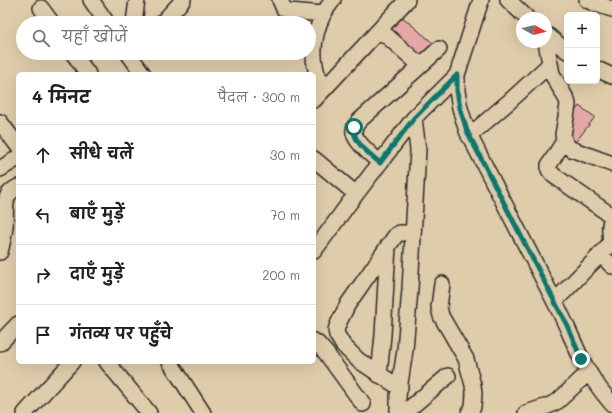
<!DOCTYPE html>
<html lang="hi">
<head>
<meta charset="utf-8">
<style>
  body { margin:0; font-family:Mali,"Playpen Sans Deva",sans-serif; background:#f6f6f6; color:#202124 }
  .controls { position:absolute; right:12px; top:12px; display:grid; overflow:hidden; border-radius:6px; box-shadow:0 4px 16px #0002 }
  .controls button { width:36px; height:36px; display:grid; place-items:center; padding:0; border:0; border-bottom:1px solid #e0e0e0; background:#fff; color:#202124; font:20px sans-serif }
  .compass { position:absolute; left:516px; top:12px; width:36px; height:36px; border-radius:50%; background:#fff; box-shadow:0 4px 16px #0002; rotate:98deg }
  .stop { position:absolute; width:12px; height:12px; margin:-9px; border:3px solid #0f766e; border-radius:50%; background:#fff }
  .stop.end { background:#0f766e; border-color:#fff; box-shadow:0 1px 4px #0008 }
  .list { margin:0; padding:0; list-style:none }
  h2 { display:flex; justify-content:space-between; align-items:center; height:52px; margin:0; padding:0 16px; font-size:17px }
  h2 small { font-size:13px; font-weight:400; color:#757577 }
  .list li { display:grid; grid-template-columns:26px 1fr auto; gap:12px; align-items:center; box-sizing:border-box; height:60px; padding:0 16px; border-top:1px solid #e0e0e0 }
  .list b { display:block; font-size:15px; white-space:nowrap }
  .list em { font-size:13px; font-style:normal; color:#757577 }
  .icon { flex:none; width:22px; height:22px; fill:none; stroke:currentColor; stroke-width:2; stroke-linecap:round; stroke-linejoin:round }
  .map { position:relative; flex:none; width:612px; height:413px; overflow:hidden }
  .search { position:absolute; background:#fff; box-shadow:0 4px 16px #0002; left:16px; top:16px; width:300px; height:44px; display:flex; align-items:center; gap:10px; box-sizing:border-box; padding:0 14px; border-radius:22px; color:#757577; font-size:15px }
  .panel { position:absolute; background:#fff; box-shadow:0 4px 16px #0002; left:16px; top:72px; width:300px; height:292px; border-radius:6px }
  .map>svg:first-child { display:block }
</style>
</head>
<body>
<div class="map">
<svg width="612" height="413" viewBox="0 0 612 413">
  <rect width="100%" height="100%" fill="#dfccaa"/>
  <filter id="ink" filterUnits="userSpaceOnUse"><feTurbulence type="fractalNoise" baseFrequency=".025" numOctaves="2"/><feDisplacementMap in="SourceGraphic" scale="8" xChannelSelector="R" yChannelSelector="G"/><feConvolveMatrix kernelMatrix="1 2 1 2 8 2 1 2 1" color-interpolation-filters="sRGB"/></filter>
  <g filter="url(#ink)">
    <!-- building -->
    <path fill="#e4a9a6" stroke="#2b2b2b" d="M400,15L434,44L423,61L387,30Z
      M579,106L595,117L574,144L568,139V120Z"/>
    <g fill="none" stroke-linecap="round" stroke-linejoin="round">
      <!-- minor casing -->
      <g stroke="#2b2b2b" stroke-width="18">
        <path id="minor" d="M91,0L107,23
          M280,0L284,9L289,11L323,14
          M481,0L457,75V91L460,108L467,131L558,308C566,324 573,341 581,358C589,375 600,390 612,404
          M508,0L527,18
          M587,0L596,4L612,9
          M41,8L52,23
          M134,23L137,0
          M162,23L183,0
          M380,30L420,65
          M546,34L567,51
          M546,42L552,74L567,100L568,105L563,135C564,142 566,145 571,149L612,164
          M73,53L88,74
          M128,53L143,74
          M597,69L612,76
          M323,90C321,84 318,77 316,70C310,46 317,19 333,0
          M314,100L407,0
          M0,122L18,146
          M469,136L511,100L550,64
          M564,141L549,165V170L553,175L612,216
          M314,159L356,194
          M380,163C373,156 356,143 354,133C353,128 356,125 359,121L439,49
          M0,169L18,158
          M314,251L350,202L414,118L457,75
          M0,252C2,244 4,236 5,227C6,218 4,203 8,195C11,191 14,189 18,187
          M600,254L612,266
          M442,284L439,307L441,316L466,359L473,385L474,394L473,407L469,413
          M555,301C568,288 581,274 594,261C599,255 607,249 610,242C612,235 607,228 612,218
          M314,341L318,344L326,353L363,404
          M0,343L18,324
          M107,362L149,413
          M170,362L203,413
          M379,375L383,335L388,246
          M400,388L358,360L343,345L337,335L336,330L339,322L348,304L396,235L400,233H413
          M25,413L72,362
          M398,413V396L405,350L410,289L418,150L414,118
          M404,413L448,376
          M526,413L548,406L558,401L589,372"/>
      </g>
      <!-- minor -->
      <use href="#minor" stroke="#dfccaa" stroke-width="15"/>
    </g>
  </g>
  <g fill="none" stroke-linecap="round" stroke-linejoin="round" filter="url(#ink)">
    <!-- route -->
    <path stroke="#0f766e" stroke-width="5" d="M354,127C352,142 370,154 380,163L414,118L457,75V91L460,108L467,131L558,308L569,329L581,359"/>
  </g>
</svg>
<div class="controls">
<button>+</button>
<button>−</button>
</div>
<svg class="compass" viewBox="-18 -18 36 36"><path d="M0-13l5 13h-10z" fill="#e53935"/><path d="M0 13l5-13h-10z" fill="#757577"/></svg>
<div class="stop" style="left:354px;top:127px"></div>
<div class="stop end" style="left:581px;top:359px"></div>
<div class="search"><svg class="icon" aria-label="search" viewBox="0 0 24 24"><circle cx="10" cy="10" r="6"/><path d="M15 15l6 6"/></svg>यहाँ खोजें</div>
<section class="panel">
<h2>4 मिनट<small>पैदल · 300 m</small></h2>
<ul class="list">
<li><svg class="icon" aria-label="ahead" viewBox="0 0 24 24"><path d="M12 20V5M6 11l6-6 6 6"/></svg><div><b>सीधे चलें</b></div><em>30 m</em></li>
<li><svg class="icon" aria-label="left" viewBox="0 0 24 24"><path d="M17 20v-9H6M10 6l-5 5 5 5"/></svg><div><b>बाएँ मुड़ें</b></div><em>70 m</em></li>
<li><svg class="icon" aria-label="right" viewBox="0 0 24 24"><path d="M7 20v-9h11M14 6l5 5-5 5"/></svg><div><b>दाएँ मुड़ें</b></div><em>200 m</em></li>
<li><svg class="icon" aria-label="arrive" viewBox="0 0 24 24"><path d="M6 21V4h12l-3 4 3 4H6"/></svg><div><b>गंतव्य पर पहुँचे</b></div></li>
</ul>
</section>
</div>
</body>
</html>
